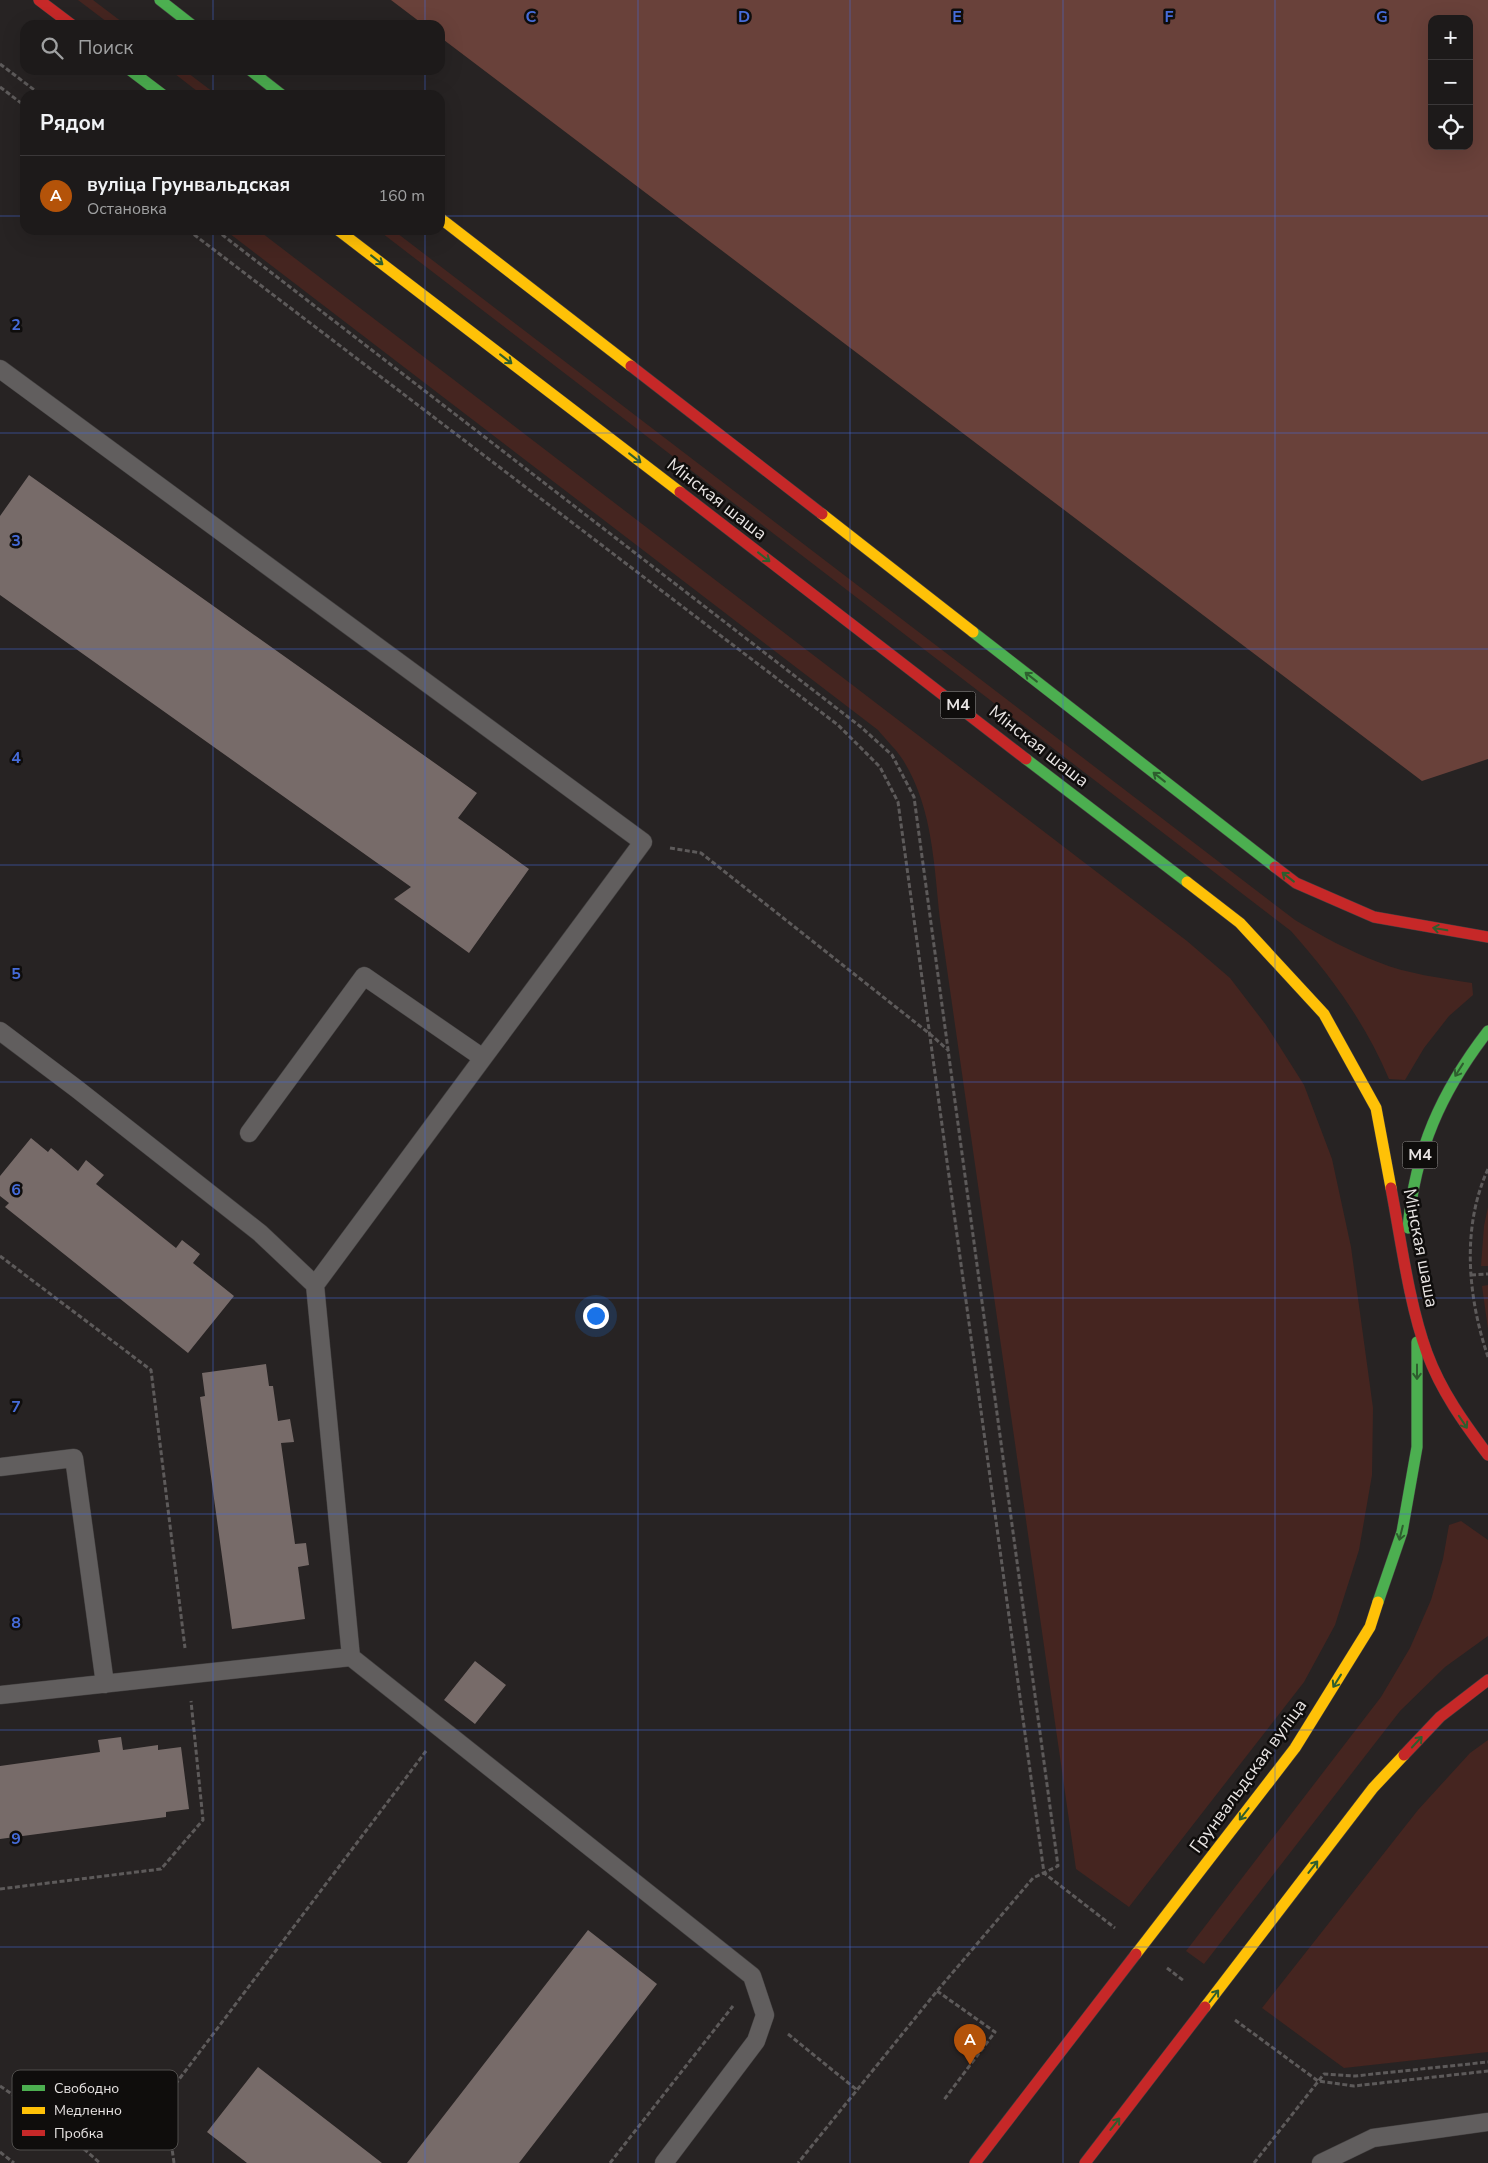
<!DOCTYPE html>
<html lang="ru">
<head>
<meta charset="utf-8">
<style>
  body { margin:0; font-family:"Nunito Sans",sans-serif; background:#2a2727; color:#f1f3f6 }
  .controls { position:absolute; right:15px; top:15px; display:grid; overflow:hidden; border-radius:10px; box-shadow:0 5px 20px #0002 }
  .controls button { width:45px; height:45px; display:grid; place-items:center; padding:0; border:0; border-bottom:1px solid #3b3839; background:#1d1a1a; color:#f1f3f6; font:25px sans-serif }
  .you { position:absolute; left:595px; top:1315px; width:18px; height:18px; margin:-12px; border:4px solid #fff; border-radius:50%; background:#1a73e8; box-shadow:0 0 0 8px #1a73e833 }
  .badge { display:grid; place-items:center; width:32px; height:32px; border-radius:50%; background:#b45309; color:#fff; font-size:16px; font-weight:700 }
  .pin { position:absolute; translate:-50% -41px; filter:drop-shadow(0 1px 2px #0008) }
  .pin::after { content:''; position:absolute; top:26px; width:18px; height:15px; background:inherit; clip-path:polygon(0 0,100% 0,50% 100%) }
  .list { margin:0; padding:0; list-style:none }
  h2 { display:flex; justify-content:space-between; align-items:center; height:65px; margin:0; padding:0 20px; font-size:21px }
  h2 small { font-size:16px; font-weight:400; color:#a0a1a2 }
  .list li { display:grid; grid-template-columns:32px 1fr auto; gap:15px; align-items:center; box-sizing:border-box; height:80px; padding:0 20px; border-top:1px solid #3b3839 }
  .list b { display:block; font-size:19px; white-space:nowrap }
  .list p { margin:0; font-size:16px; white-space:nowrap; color:#a0a1a2 }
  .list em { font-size:16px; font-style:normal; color:#a0a1a2 }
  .icon { flex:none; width:28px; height:28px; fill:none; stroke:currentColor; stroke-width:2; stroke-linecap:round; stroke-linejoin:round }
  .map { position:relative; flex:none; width:1488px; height:2163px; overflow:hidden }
  .search { position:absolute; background:#1d1a1a; box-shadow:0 5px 20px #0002; left:20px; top:20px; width:425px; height:55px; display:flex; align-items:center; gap:12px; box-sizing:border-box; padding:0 18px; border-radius:15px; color:#a0a1a2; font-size:19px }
  .panel { position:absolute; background:#1d1a1a; box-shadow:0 5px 20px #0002; left:20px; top:90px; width:425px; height:145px; border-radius:15px }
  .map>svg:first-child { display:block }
</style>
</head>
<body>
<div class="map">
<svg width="1488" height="2163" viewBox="0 0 1488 2163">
  <rect width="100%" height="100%" fill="#272323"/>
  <!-- green -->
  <path fill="#452520" d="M78,0H93L126,25H111Z
    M170,70H184L217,95H202Z
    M225,230H258L1187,941L1230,978L1266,1025L1304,1085L1332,1159L1351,1247L1373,1408L1372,1475L1359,1550L1335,1625L1304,1682L1129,1907L1076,1869L940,920C934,866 933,808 903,760C896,749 886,740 878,730Z
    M378,230H393L1295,920C1322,936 1349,951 1378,962C1407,974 1441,978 1472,983L1473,995L1449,1016L1424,1048L1405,1080L1389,1079C1366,1024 1331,976 1291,931Z
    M1488,1207V1266H1481L1484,1226Z
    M1488,1285V1329L1482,1286Z
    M1461,1521L1488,1540V1636L1445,1667L1400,1711L1204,1964L1186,1951L1381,1697L1410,1648L1431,1600L1443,1559L1449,1525Z
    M1488,1740V2052L1344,2068L1262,2008L1418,1810L1470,1753Z"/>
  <!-- forest -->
  <path fill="#69413a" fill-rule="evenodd" d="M391,0H1488V759L1422,781L440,37V25H424ZM1432,19H1469V146H1432Z"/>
  <!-- building -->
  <path fill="#776b69" d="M29,475L477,793L458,818L529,869L469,953L394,899L411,887L0,595V516Z
    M31,1138L48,1152L51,1148L78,1171L86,1160L104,1175L96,1184L176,1248L182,1240L200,1254L193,1263L234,1296L188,1353L5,1207L9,1203L0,1196V1176Z
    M266,1364L269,1386H273L278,1421L290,1419L294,1442L281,1443L295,1544L306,1543L309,1565L298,1567L305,1619L232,1629L200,1397L205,1396L202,1373Z
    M475,1661L506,1685L475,1724L444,1700Z
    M121,1737L123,1750L158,1745V1750L181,1747L189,1809L166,1812V1817L0,1839V1766L100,1752L98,1740Z
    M588,1930L657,1984L519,2163H407Z
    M258,2067L382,2163H247L207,2132Z"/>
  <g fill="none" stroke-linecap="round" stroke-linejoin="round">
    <!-- lane casing -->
    <g stroke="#434040" stroke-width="19">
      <path id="lane" d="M0,369L643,842L483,1058
        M0,1031L77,1089L260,1233L315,1285L351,1657
        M249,1133L364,976L483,1058L315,1285
        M0,1467L74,1458L105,1684
        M0,1695L351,1657L752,1976L765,2015L756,2041L664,2163
        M1321,2163L1373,2138L1488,2122"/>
    </g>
    <!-- fast casing -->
    <g stroke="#434040" stroke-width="12">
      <path id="fast" d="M160,0L192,25
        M130,70L163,95
        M250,70L282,95
        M973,632L1275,867
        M1026,759L1187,882
        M1408,1228C1415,1150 1441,1092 1488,1031
        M1378,1602L1402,1532L1417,1447V1342"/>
    </g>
    <!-- slow casing -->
    <g stroke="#434040" stroke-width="12">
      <path id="slow" d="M440,218L631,366
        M338,230L680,492
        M822,514L973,632
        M1187,882L1240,923L1324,1014L1376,1108L1391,1188
        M1136,1954L1295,1748L1370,1627L1378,1602
        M1205,2007L1373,1788L1404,1755"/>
    </g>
    <!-- jam casing -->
    <g stroke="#434040" stroke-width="12">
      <path id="jam" d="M39,0L72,25
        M631,366L822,514
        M680,492L1026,759
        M1275,867L1296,883L1374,917L1488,937
        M1391,1188C1401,1240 1409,1304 1427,1353C1441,1391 1464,1423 1488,1455
        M1404,1755L1440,1717L1488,1680
        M975,2163L1136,1954
        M1085,2163L1205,2007"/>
    </g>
    <!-- path -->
    <path stroke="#5d5a5a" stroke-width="3" stroke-dasharray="5 2.5" stroke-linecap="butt" d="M0,64L41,95
      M0,87L25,106
      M188,230L838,725L880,767L898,802L1044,1873L1115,1928
      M216,230L861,727L892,755L914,797L1058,1866L1033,1878L937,1991L798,2163
      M670,848L701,853L930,1034L949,1051
      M1488,1169C1461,1228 1468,1298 1488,1357
      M0,1256L151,1370L185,1648
      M1471,1275L1488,1274
      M0,1889L161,1869L203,1820L191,1701
      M1167,1968L1184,1981
      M937,1991L995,2032L943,2101
      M1235,2020L1318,2081L1354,2086L1488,2071
      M788,2034L857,2090
      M0,2086L54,2123L100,2163
      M54,2123L165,2098
      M0,2152L14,2163
      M174,2163L165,2098L426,1751
      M610,2163L733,2006
      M1254,2163L1324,2074L1355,2076L1488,2062"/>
    <!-- lane -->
    <use href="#lane" stroke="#615e5e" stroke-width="18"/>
    <!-- fast -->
    <use href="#fast" stroke="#4caf50" stroke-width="11"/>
    <!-- slow -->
    <use href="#slow" stroke="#ffc107" stroke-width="11"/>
    <!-- jam -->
    <use href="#jam" stroke="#c62828" stroke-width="11"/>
  </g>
  <!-- one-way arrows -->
  <defs><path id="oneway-shaft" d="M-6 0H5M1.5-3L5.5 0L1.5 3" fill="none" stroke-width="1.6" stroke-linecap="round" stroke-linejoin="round" transform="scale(1.25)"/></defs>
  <g stroke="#2e5e2e">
    <use href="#oneway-shaft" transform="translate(377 260) rotate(38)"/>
    <use href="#oneway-shaft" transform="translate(506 359) rotate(38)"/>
    <use href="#oneway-shaft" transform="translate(635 458) rotate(38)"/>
    <use href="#oneway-shaft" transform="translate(764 557) rotate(38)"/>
    <use href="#oneway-shaft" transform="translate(1031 677) rotate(-142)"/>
    <use href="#oneway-shaft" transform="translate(1159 777) rotate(-142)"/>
    <use href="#oneway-shaft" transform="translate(1288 877) rotate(-142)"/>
    <use href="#oneway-shaft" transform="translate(1440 929) rotate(-170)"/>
    <use href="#oneway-shaft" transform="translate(1459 1070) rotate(122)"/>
    <use href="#oneway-shaft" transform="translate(1417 1372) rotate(90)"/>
    <use href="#oneway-shaft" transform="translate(1463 1422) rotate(56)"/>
    <use href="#oneway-shaft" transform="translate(1401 1533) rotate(104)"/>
    <use href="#oneway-shaft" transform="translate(1337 1681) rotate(122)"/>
    <use href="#oneway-shaft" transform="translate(1417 1742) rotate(-47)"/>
    <use href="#oneway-shaft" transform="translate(1244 1814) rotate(128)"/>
    <use href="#oneway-shaft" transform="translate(1313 1867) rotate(-52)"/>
    <use href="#oneway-shaft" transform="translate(1214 1996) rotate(-53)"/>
    <use href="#oneway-shaft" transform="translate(1115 2124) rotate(-52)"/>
  </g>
  <!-- grid -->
  <path fill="none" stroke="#466cda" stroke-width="1" stroke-opacity="0.55" d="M213,0V25M425,0V25M638,0V2163M850,0V2163M1063,0V2163M1275,0V2163M213,70V95M425,70V95M0,216H25M440,216H1488M213,230V2163M425,230V2163M0,433H1488M0,649H1488M0,865H1488M0,1082H1488M0,1298H1488M0,1514H1488M0,1730H1488M0,1947H1488"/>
  <g text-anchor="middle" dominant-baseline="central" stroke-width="5" stroke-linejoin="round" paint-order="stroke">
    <!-- shield labels -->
    <g fill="#0f0d0c" stroke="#a7a4a2" stroke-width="1">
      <rect x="940.5" y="691.5" width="35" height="27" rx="4"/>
      <rect x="1402.5" y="1141.5" width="35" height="27" rx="4"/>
    </g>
    <g font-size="16" font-weight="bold" fill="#e8e4e3">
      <text x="958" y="705">М4</text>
      <text x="1420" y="1155">М4</text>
    </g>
    <!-- street labels -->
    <g font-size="18" fill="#e8e4e3" stroke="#0f0d0c">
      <text transform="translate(717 499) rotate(38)">Мінская шаша</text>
      <text transform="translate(1039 746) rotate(38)">Мінская шаша</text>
      <text transform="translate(1421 1248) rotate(79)">Мінская шаша</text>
      <text transform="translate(1248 1776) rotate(-54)">Грунвальдская вуліца</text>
    </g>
  </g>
  <!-- legend -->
  <rect x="12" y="2070" width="166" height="80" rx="8" fill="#0f0d0c" stroke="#504e4c" stroke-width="1"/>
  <rect x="22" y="2085" width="23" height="6" fill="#4caf50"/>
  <rect x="22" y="2107" width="23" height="7" fill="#ffc107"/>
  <rect x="22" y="2130" width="23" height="6" fill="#c62828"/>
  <g font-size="14" fill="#e8e4e3">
    <text x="54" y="2093">Свободно</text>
    <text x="54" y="2115">Медленно</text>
    <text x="54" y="2138">Пробка</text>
  </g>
  <g font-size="16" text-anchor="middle" font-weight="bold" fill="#466cda" stroke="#0f0d0c" stroke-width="5" stroke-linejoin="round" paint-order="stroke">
    <text x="531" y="22">C</text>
    <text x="744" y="22">D</text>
    <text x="957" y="22">E</text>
    <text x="1169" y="22">F</text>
    <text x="1382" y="22">G</text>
    <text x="16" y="330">2</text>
    <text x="16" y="546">3</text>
    <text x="16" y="763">4</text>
    <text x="16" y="979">5</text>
    <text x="16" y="1195">6</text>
    <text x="16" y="1412">7</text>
    <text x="16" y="1628">8</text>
    <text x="16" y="1844">9</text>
  </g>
</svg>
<div class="controls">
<button>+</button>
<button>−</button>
<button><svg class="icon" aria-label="locate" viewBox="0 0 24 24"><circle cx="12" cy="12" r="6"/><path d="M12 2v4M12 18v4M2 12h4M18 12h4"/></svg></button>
</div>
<div class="you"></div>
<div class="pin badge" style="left:970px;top:2065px">A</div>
<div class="search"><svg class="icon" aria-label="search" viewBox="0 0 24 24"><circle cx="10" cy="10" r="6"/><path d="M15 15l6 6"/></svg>Поиск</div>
<section class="panel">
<h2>Рядом<small></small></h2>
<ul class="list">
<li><span class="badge">A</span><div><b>вуліца Грунвальдская</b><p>Остановка</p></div><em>160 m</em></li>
</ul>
</section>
</div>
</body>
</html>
